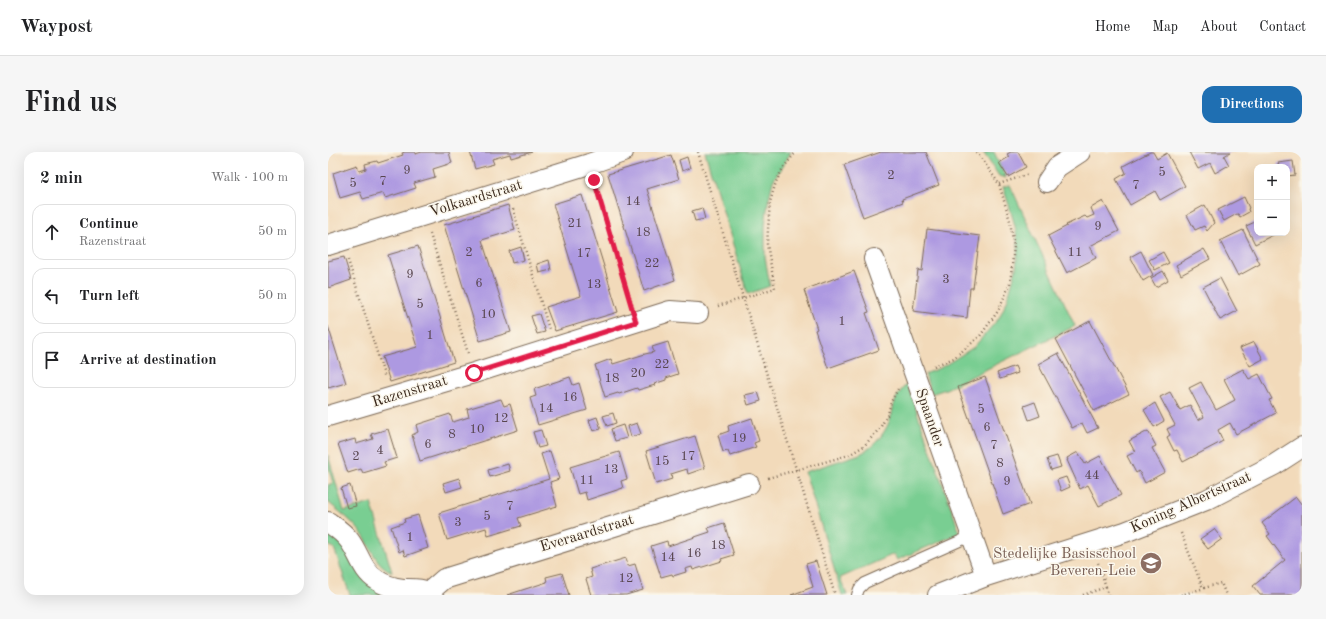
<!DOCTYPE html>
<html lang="en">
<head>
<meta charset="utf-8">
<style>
  body { margin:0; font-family:"Old Standard TT",serif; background:#f6f6f6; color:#202124 }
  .controls { position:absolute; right:12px; top:12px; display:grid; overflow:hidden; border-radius:8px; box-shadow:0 4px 16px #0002 }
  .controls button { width:36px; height:36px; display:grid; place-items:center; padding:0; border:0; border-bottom:1px solid #e0e0e0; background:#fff; color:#202124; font:20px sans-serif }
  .stop { position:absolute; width:12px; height:12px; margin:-9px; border:3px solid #e11d48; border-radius:50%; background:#fff }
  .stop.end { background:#e11d48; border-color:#fff; box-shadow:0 1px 4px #0008 }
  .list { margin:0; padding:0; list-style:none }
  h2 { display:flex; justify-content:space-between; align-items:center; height:52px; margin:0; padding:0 16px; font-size:17px }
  h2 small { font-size:13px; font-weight:400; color:#757577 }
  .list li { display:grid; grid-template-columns:26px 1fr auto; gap:12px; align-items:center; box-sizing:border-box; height:56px; margin:0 8px 8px; padding:0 8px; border:1px solid #e0e0e0; border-radius:12px }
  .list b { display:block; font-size:15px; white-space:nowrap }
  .list p { margin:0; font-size:13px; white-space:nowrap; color:#757577 }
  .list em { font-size:13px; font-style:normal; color:#757577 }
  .icon { flex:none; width:22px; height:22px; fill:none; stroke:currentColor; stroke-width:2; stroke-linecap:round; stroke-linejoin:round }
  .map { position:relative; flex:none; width:974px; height:443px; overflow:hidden; border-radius:12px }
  header { display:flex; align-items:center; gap:24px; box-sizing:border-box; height:56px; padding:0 20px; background:#fff; border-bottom:1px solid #e0e0e0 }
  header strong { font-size:19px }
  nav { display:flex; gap:22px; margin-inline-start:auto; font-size:14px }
  .intro { display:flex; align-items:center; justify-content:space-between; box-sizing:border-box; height:96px; padding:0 24px }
  h1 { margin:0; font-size:28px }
  .button { padding:10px 18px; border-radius:12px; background:#1f6fb2; color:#fff; font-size:14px; font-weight:700 }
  main { display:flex; gap:24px; padding:0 24px }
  aside { flex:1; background:#fff; border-radius:12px; box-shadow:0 4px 16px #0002 }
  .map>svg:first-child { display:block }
</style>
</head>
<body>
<header>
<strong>Waypost</strong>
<nav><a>Home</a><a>Map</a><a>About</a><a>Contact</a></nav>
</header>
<div class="intro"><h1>Find us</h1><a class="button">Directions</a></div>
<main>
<aside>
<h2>2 min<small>Walk · 100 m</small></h2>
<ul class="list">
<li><svg class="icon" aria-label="ahead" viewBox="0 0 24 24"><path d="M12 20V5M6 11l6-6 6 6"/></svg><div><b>Continue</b><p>Razenstraat</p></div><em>50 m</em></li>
<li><svg class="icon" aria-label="left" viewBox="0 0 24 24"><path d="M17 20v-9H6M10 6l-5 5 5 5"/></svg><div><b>Turn left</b></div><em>50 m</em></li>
<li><svg class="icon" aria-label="arrive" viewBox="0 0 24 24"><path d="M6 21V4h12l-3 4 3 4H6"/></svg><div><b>Arrive at destination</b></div></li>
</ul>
</aside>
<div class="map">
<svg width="974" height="443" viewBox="0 0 974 443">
  <rect width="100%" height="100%" fill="#fbf7ec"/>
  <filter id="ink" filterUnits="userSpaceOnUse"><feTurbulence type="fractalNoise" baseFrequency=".025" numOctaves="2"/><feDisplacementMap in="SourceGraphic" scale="8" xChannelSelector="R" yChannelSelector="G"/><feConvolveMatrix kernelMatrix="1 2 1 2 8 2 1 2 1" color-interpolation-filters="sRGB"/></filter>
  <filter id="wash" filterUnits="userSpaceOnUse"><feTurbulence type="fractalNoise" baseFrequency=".012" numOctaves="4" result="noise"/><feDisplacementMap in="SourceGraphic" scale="16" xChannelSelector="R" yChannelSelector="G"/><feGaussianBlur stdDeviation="0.9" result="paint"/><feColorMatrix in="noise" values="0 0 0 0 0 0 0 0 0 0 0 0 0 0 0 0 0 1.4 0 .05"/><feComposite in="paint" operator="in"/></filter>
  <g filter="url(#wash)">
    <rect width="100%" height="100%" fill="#f2daba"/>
    <!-- green -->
    <path fill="#79ce92" stroke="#5a7c58" d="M377,0H463L445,29L440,50L437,73V105L442,134L420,142Z
      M655,0H666L678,26L671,24Z
      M682,33L747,174L618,237L603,242L597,222L614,215L646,195L671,166L679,149L688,117L690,94L687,74L681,53L675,35Z
      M579,232L632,381L569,408L566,402L512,426L519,443H514L477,320L532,302C548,294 559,279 564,262C565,258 565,253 567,250C569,243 574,237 579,232Z
      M0,303L16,359L43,351L64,420C44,411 44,392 30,377C21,366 10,359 0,350V333L5,331L0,313Z
      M0,380L12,390L60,443H22L6,396L0,393Z"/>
    <g id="blocks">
      <!-- building -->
      <path fill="#ad99e1" d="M77,0H87V2L94,0H121L124,11L105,17L107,25L86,31L88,36L57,46L55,41L35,47L32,40L12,46L5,21L29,13L31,19L38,17L37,12L49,9L50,11L75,3L74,1Z
        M142,0H204L183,6L182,2L164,7L166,12L147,17Z
        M553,0H598L611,33L574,47L575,50L535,65L516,13Z
        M683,0H690L698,15L680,25L671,11L681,5L679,2Z
        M822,0H825L829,7L839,1L857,34L832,48L827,39L802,53L788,27L798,21L795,14Z
        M861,0H903L896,4L901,13L887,21L882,11L870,17Z
        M343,3L351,27L319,37L347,128L316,139L280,22Z
        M359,5L362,16L354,19L351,8Z
        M965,9L967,23L959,24V15H951L950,11Z
        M254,43L290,160L227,179L218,155L253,144L225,52Z
        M916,45L921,56L920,57L921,60L912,65L910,62H909L896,69L890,58Z
        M775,49L791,79L762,94L768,106L739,121L720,84L739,74L738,73L757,64L759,66L766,63L763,56Z
        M180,53L187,78L154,88L183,180L152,189L116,73Z
        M877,53L886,71L879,79L876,74L867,78L859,63Z
        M374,56L377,67L367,69L364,59Z
        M929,69V81H946L947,82L927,92L918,74Z
        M599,77L652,84L645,136H642L639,166L585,159L590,118L594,119Z
        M915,78L932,112L910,124L892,89Z
        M90,94L126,210L62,230L54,205L89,195L60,103Z
        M193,95L196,108L184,111L181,99Z
        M876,97L882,107L853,123L848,113Z
        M813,99L825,123L815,129L802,105Z
        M835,100L841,111L827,118L821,108Z
        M16,105L23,128L0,136V109Z
        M221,108L223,118L211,121L209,112Z
        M526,119L541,160L538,161L551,198L500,216L487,178L489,177L476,138Z
        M835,119L840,128L828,135L823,126Z
        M892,126L909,159L892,168L875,135Z
        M211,162L217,180L209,182L203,164Z
        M762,169L801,242L766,259L728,187Z
        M0,174L18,231L0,236Z
        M340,190L350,222L338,226V228L326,232L327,233L310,238L309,236L291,242L290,241L277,245L267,213L283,207L285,212L317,202L326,200L324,195Z
        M926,190L935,207L922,214L912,196Z
        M730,201L770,276L759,281L754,271L744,276L710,212Z
        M687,214L690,221L672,227L669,221Z
        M915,217L921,227L931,222L944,247L941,248L948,261L908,282L902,271L890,278L895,289L855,310L849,298L846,299L839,285L842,283L839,277L847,273L832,245L842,240L852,258L862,253L870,268L876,265L861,236L873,230L888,258L907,248L896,227Z
        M242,225L245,233L251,231L259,258L210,273L202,246L208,244L206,237Z
        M657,225L702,352L675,362L630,235Z
        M430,240L433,249L420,253L417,243Z
        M173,247L176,254L182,252L190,278L92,309L84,283L90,280L88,273L122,262L125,270L141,265L139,257Z
        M707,250L712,264L701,268L696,254Z
        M827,251L836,269L826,275L816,258Z
        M285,261L288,271L279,274L275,264Z
        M269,265L273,277L265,279L261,268Z
        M424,266L431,289L426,291L428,295L402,304L400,299L395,300L390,283L401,279L400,274Z
        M309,271L313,282L303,285L300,274Z
        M295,273L299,286L287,289L283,277Z
        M60,277L69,306L56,310L58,314L35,321L33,317L20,321L10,292L27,287L28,292L45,287L43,282Z
        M213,278L218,294L210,296L205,280Z
        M820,279L828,294L824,296L837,320L817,331L811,319L808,321L799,304L807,300L801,289Z
        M367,284L377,316L360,322L359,317L343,322L344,327L328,332L318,299Z
        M222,299L231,327L222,330L229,354L190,366L193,374L160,384L158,376L119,388L111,361L221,327L213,302Z
        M291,300L299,327L293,329L295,336L259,348L257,340L250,342L242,315Z
        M750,300L757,312L772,304L793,343L771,354L760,333L752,337L739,308H740L739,306Z
        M729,304L733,315L723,318L719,307Z
        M180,312L182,319L162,325L160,318Z
        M738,325L742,335L733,339L729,328Z
        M131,326L134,335L118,340L115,331Z
        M22,333L28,354L19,356L13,336Z
        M968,345L974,353V443H932L925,434L957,408L939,384L942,382L934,371Z
        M90,363L100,396L77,404L75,398L71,400L63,375L77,370L76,367Z
        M396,371L406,403L393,407L394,409L365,418L364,415L357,417L358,420L345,424L344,422L333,425L323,394L339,389L340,394L382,380L380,376Z
        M886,377L894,387L880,397L872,387Z
        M298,406L300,414L307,412L315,438L298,443H263L258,427L264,425L262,417Z
        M488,409L499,443H463L485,435L478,412Z
        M234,421L241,443H179L219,430L218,425Z"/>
    </g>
  </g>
  <g filter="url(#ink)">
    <use href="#blocks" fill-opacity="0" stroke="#7b6855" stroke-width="1"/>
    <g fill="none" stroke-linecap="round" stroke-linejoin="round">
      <!-- service casing -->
      <g stroke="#7b6855" stroke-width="12">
        <path id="service" d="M529,443L531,437L537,431L643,384"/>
      </g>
      <!-- minor casing -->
      <g stroke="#7b6855" stroke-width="22">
        <path id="minor" d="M719,30L729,15L752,0
          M0,93L261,12L295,0
          M546,107L658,424
          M0,264L146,221L342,159L370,161
          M0,370C7,375 15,380 21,388C31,401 34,419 49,428C56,433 66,436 75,437C85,437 95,436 104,443
          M101,440L116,427L421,332
          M610,443L658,424L797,380L878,348L946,313L974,295"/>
      </g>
      <!-- path -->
      <path stroke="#7b6855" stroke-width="2.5" stroke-dasharray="1 3" stroke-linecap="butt" d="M370,0L507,443
        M267,32L302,150
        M671,32L701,22
        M185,57L221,177
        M102,82L140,201
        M20,108L57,226
        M390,154L447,136L439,92L442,50L448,30L455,16L468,0
        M606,214L626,206L652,184L670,159L682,132L686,95L682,69L671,32L649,0
        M440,326L521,303L536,294L552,276L560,262L563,250L570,237
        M853,381L875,436
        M770,411L778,435
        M755,443L778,435L780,443
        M853,443L893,431L898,443"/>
      <!-- service -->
      <use href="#service" stroke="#fff" stroke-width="10"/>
      <!-- minor -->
      <use href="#minor" stroke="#fff" stroke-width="20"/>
    </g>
  </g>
  <g fill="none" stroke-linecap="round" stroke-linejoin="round" filter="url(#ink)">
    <!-- route -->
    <path stroke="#e11d48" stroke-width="5" d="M146,221L308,170L266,28"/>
  </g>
  <!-- icons -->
  <defs>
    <g id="school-disc" transform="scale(1.15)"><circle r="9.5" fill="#8d6e63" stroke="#fbf7ec"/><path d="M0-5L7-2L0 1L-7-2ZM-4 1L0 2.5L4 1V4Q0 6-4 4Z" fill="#fff"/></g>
  </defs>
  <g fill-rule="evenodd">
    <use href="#school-disc" x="823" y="411"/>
  </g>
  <g text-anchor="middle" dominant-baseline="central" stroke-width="3" stroke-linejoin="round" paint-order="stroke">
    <!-- number labels -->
    <g font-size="13" fill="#58464f">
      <text x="79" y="18">9</text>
      <text x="834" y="20">5</text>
      <text x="563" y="23">2</text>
      <text x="55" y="29">7</text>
      <text x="25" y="31">5</text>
      <text x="808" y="33">7</text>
      <text x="305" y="49">14</text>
      <text x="247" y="71">21</text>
      <text x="770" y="74">9</text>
      <text x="315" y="80">18</text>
      <text x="141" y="100">2</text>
      <text x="747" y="100">11</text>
      <text x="256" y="101">17</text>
      <text x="324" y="111">22</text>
      <text x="82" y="122">9</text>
      <text x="618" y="127">3</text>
      <text x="151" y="131">6</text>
      <text x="266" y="132">13</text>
      <text x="92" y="152">5</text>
      <text x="160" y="162">10</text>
      <text x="514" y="169">1</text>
      <text x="102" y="183">1</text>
      <text x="334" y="212">22</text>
      <text x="310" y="221">20</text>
      <text x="284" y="226">18</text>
      <text x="242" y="245">16</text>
      <text x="218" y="256">14</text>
      <text x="653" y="257">5</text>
      <text x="173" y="266">12</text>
      <text x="659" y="275">6</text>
      <text x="149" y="277">10</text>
      <text x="124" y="282">8</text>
      <text x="411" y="286">19</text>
      <text x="100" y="292">6</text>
      <text x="666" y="293">7</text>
      <text x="52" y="298">4</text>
      <text x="28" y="304">2</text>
      <text x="360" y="304">17</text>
      <text x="334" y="309">15</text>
      <text x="672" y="311">8</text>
      <text x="283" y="317">13</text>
      <text x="764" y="323">44</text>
      <text x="259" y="328">11</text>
      <text x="679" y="329">9</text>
      <text x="182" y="354">7</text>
      <text x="159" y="364">5</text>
      <text x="130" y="370">3</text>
      <text x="82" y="385">1</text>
      <text x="390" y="393">18</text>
      <text x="366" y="401">16</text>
      <text x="340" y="405">14</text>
      <text x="298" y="426">12</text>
    </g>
    <!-- street labels -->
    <g font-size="15" fill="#3b2a1e" stroke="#fbf7ec">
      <text transform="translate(148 47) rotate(-17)">Volkaardstraat</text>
      <text transform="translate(82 240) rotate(-17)">Razenstraat</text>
      <text transform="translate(601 266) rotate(71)">Spaander</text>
      <text transform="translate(863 351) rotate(-24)">Koning Albertstraat</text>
      <text transform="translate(259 382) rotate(-17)">Everaardstraat</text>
    </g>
    <!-- education labels -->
    <g font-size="15" fill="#785e54" stroke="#fbf7ec" text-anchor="end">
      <text x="808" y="402">Stedelijke Basisschool<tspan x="808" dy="17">Beveren-Leie</tspan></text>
    </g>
  </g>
</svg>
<div class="controls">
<button>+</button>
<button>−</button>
</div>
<div class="stop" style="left:146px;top:221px"></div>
<div class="stop end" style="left:266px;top:28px"></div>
</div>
</main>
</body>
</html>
